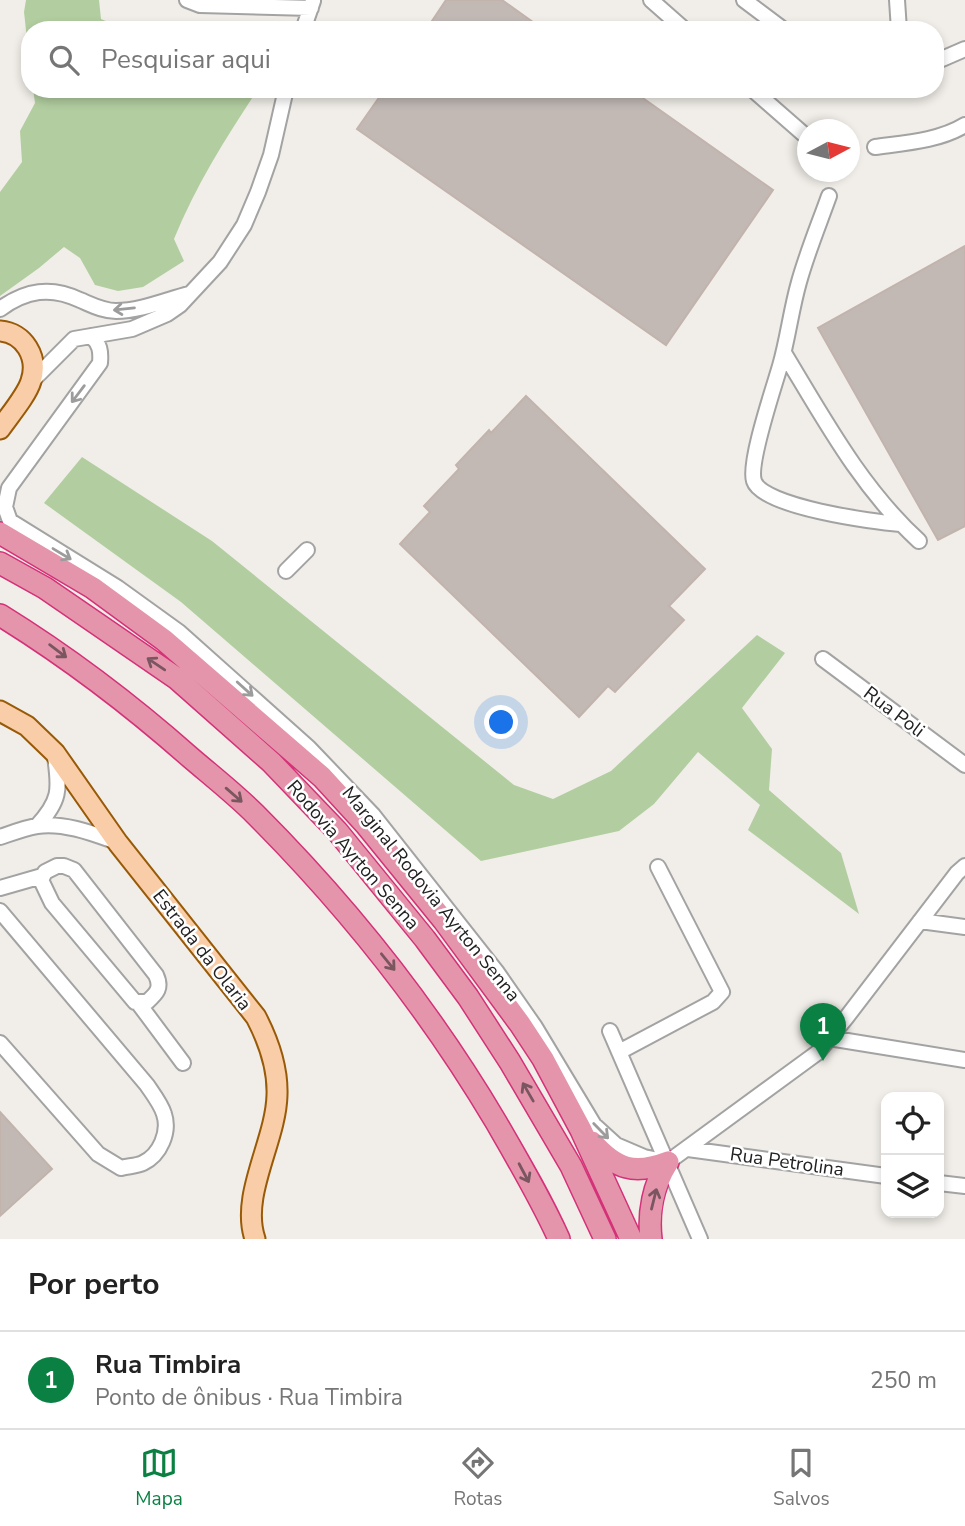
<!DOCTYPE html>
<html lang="pt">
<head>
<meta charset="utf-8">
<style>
  body { margin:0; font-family:"Nunito Sans",sans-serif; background:#f6f6f6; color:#222 }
  .controls { position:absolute; right:21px; bottom:21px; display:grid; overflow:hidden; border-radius:14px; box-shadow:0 4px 10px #0003 }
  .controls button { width:63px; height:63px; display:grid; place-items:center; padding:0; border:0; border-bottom:2px solid #e0e0e0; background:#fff; color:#222; font:35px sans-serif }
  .compass { position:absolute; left:797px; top:119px; width:63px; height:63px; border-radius:50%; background:#fff; box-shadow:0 4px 10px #0003; rotate:83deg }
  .you { position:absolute; left:502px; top:723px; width:24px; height:24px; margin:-18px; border:5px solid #fff; border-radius:50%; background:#1a73e8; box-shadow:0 0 0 10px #1a73e833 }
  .badge { display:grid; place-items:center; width:46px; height:46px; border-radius:50%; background:#0b8043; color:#fff; font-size:23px; font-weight:700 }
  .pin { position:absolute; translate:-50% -58px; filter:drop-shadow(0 2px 4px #0008) }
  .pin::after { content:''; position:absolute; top:37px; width:24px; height:21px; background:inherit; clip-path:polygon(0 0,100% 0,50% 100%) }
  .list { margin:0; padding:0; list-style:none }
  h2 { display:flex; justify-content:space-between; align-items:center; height:91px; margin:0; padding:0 28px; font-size:30px }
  h2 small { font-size:23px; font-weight:400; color:#767676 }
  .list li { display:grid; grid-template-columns:46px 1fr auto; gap:21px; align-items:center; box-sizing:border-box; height:98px; padding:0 28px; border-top:2px solid #e0e0e0 }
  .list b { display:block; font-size:26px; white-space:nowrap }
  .list p { margin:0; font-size:23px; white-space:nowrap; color:#767676 }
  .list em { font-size:23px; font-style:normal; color:#767676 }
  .icon { flex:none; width:38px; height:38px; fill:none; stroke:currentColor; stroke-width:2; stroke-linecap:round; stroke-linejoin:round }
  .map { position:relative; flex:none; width:965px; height:1239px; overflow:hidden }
  .search { position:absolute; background:#fff; box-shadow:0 4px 10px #0003; left:21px; right:21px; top:21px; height:77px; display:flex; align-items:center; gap:18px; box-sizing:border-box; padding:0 24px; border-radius:28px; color:#767676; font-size:26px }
  .sheet { height:189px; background:#fff }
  nav { display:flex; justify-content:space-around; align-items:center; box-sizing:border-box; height:98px; border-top:2px solid #e0e0e0; background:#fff; font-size:19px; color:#767676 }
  nav a { display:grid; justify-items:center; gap:4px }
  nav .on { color:#0b8043 }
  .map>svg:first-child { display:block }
</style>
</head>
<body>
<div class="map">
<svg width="965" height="1239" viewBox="0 0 965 1239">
  <rect width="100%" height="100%" fill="#f1eee9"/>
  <!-- forest -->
  <path fill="#b2cea0" d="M26,0H99L101,19L127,30H30V67L24,12Z
    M33,89H258C226,138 196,185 174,239L184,261L143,287L118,291L95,285L80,258L64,247L39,268L0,296V192L22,162L20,131L35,103Z
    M82,457L212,541L514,785L553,799L611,771L757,635L785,653L742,708L772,749L769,790L841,853L859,914L748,830L760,805L698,752L654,804L619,831L481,861L181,602L44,503Z"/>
  <!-- building -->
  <path fill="#c2b9b5" stroke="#c2b3ac" stroke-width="2" d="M446,0H502L544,30H426Z
    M385,89H630L773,190L666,345L357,129Z
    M965,246V526L938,540L818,328Z
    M526,396L705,569L669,606L684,620L615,692L608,686L579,717L400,544L430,512L424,506L459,469L456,465L489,430L491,433Z
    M0,1112L52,1169L0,1216Z"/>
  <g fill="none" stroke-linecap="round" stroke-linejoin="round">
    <!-- minor casing -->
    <g stroke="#a3a3a3" stroke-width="18">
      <path id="minor" d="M187,0L200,5L311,8
        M651,0L685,30
        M744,0L784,30
        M897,0L899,30
        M303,30L313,1
        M935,62L965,49
        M752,89L808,138
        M875,147C904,143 939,141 965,125
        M829,196C819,224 807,253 799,282C791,310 788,338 780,366C774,387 748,463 754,481C762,507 874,522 900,524
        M0,309C26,290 51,286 80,300C92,305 103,311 116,311C140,311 166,300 189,294
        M91,336C100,344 101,351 100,363L9,488L5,507L10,521L118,588L179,632L309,748L373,815L496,971L535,1027L594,1125L616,1145L644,1157L663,1161
        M784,353C824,419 861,488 919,541
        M31,382L74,339L132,329L167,314L180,305L220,262L244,225L258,192L271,155L286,89
        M286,571L307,550
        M823,659L965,765
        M37,826C60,801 60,790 55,757
        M0,837C12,833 25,828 37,826C63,822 92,833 117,842
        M57,866H64L74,870L156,975C162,988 157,993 147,1002H135L52,903L41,880L45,872Z
        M0,888L42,876
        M0,911L147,1085C153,1094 161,1104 164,1114C170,1132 160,1155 143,1163C137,1166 128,1166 121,1168L98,1154L0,1043
        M920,921L965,927
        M139,1004L183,1063
        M610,1031L700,1239
        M829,1038L965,1060
        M619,1052L713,1002L722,992L658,867
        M688,1149L886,1176
        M668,1162L817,1053L846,1018L957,873L965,866
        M939,1183L965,1186"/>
    </g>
    <!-- major casing -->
    <g stroke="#985a07" stroke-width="23">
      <path id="major" d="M0,331C24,333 39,357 31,381C27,395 9,416 0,429
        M0,711L27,726L55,753L118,843L256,1017C269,1042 278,1067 277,1095C276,1141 240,1195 255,1239"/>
    </g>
    <!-- highway casing -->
    <g stroke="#d43178" stroke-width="24">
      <path id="highway" d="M0,533L93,588L164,640L322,777L366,825L444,921L520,1024L543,1059L581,1130L631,1239
        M0,563L45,588L176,678L271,762L337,831L425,939L468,997L510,1062L571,1166L605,1239
        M0,615C68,657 131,705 191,758C212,776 235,794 255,814C348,907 429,1009 496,1122C518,1160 541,1199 559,1239
        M592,1142C616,1169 634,1175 668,1162
        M651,1239C648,1213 653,1185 668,1162"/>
    </g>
    <!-- minor -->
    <use href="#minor" stroke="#fff" stroke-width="14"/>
    <!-- major -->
    <use href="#major" stroke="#f8cda7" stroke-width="19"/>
    <!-- highway -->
    <use href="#highway" stroke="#e495ab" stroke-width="21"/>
  </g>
  <!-- one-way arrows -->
  <defs><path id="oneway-shaft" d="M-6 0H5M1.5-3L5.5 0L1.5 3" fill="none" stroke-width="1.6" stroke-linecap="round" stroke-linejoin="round" transform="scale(1.75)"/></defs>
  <g stroke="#9c9c9c">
    <use href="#oneway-shaft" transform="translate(124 309) rotate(174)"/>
    <use href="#oneway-shaft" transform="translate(78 394) rotate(127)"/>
    <use href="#oneway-shaft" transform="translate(62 554) rotate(31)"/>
    <use href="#oneway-shaft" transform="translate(245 689) rotate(42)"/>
    <use href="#oneway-shaft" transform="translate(601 1131) rotate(46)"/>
  </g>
  <g stroke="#795660">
    <use href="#oneway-shaft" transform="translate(58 651) rotate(37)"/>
    <use href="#oneway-shaft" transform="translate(156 664) rotate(-146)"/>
    <use href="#oneway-shaft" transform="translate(234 795) rotate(41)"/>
    <use href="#oneway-shaft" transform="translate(388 962) rotate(51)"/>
    <use href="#oneway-shaft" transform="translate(528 1092) rotate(-120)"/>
    <use href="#oneway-shaft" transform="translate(524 1173) rotate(62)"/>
    <use href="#oneway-shaft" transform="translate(654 1199) rotate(-76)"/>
  </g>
  <g text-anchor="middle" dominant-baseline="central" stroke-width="5" stroke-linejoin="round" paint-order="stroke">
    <!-- street labels -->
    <g font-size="19" fill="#222" stroke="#fff">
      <text transform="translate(894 712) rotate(37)">Rua Poli</text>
      <text transform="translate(353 855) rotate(49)">Rodovia Ayrton Senna</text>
      <text transform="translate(431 894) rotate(51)">Marginal Rodovia Ayrton Senna</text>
      <text transform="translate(202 950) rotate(52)">Estrada da Olaria</text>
      <text transform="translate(787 1162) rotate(8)">Rua Petrolina</text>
    </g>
  </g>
</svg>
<div class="controls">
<button><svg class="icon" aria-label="locate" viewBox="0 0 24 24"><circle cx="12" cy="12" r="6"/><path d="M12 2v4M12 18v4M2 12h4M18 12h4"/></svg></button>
<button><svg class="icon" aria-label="layers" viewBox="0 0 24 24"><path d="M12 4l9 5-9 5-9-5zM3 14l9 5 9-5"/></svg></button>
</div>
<svg class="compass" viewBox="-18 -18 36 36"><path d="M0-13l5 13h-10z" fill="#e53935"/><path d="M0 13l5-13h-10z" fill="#767676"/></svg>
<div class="you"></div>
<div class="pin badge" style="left:823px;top:1061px">1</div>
<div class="search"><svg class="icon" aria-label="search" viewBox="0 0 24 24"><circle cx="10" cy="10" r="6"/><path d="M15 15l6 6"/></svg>Pesquisar aqui</div>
</div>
<section class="sheet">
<h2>Por perto<small></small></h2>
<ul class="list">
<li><span class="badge">1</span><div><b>Rua Timbira</b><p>Ponto de ônibus · Rua Timbira</p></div><em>250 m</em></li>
</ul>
</section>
<nav>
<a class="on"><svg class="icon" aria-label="map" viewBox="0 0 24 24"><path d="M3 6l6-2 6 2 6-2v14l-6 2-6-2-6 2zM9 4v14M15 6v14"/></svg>Mapa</a>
<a><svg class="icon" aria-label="directions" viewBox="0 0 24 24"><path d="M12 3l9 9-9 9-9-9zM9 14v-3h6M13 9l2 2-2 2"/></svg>Rotas</a>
<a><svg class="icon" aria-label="saved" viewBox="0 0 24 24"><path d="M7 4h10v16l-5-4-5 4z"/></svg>Salvos</a>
</nav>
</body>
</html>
